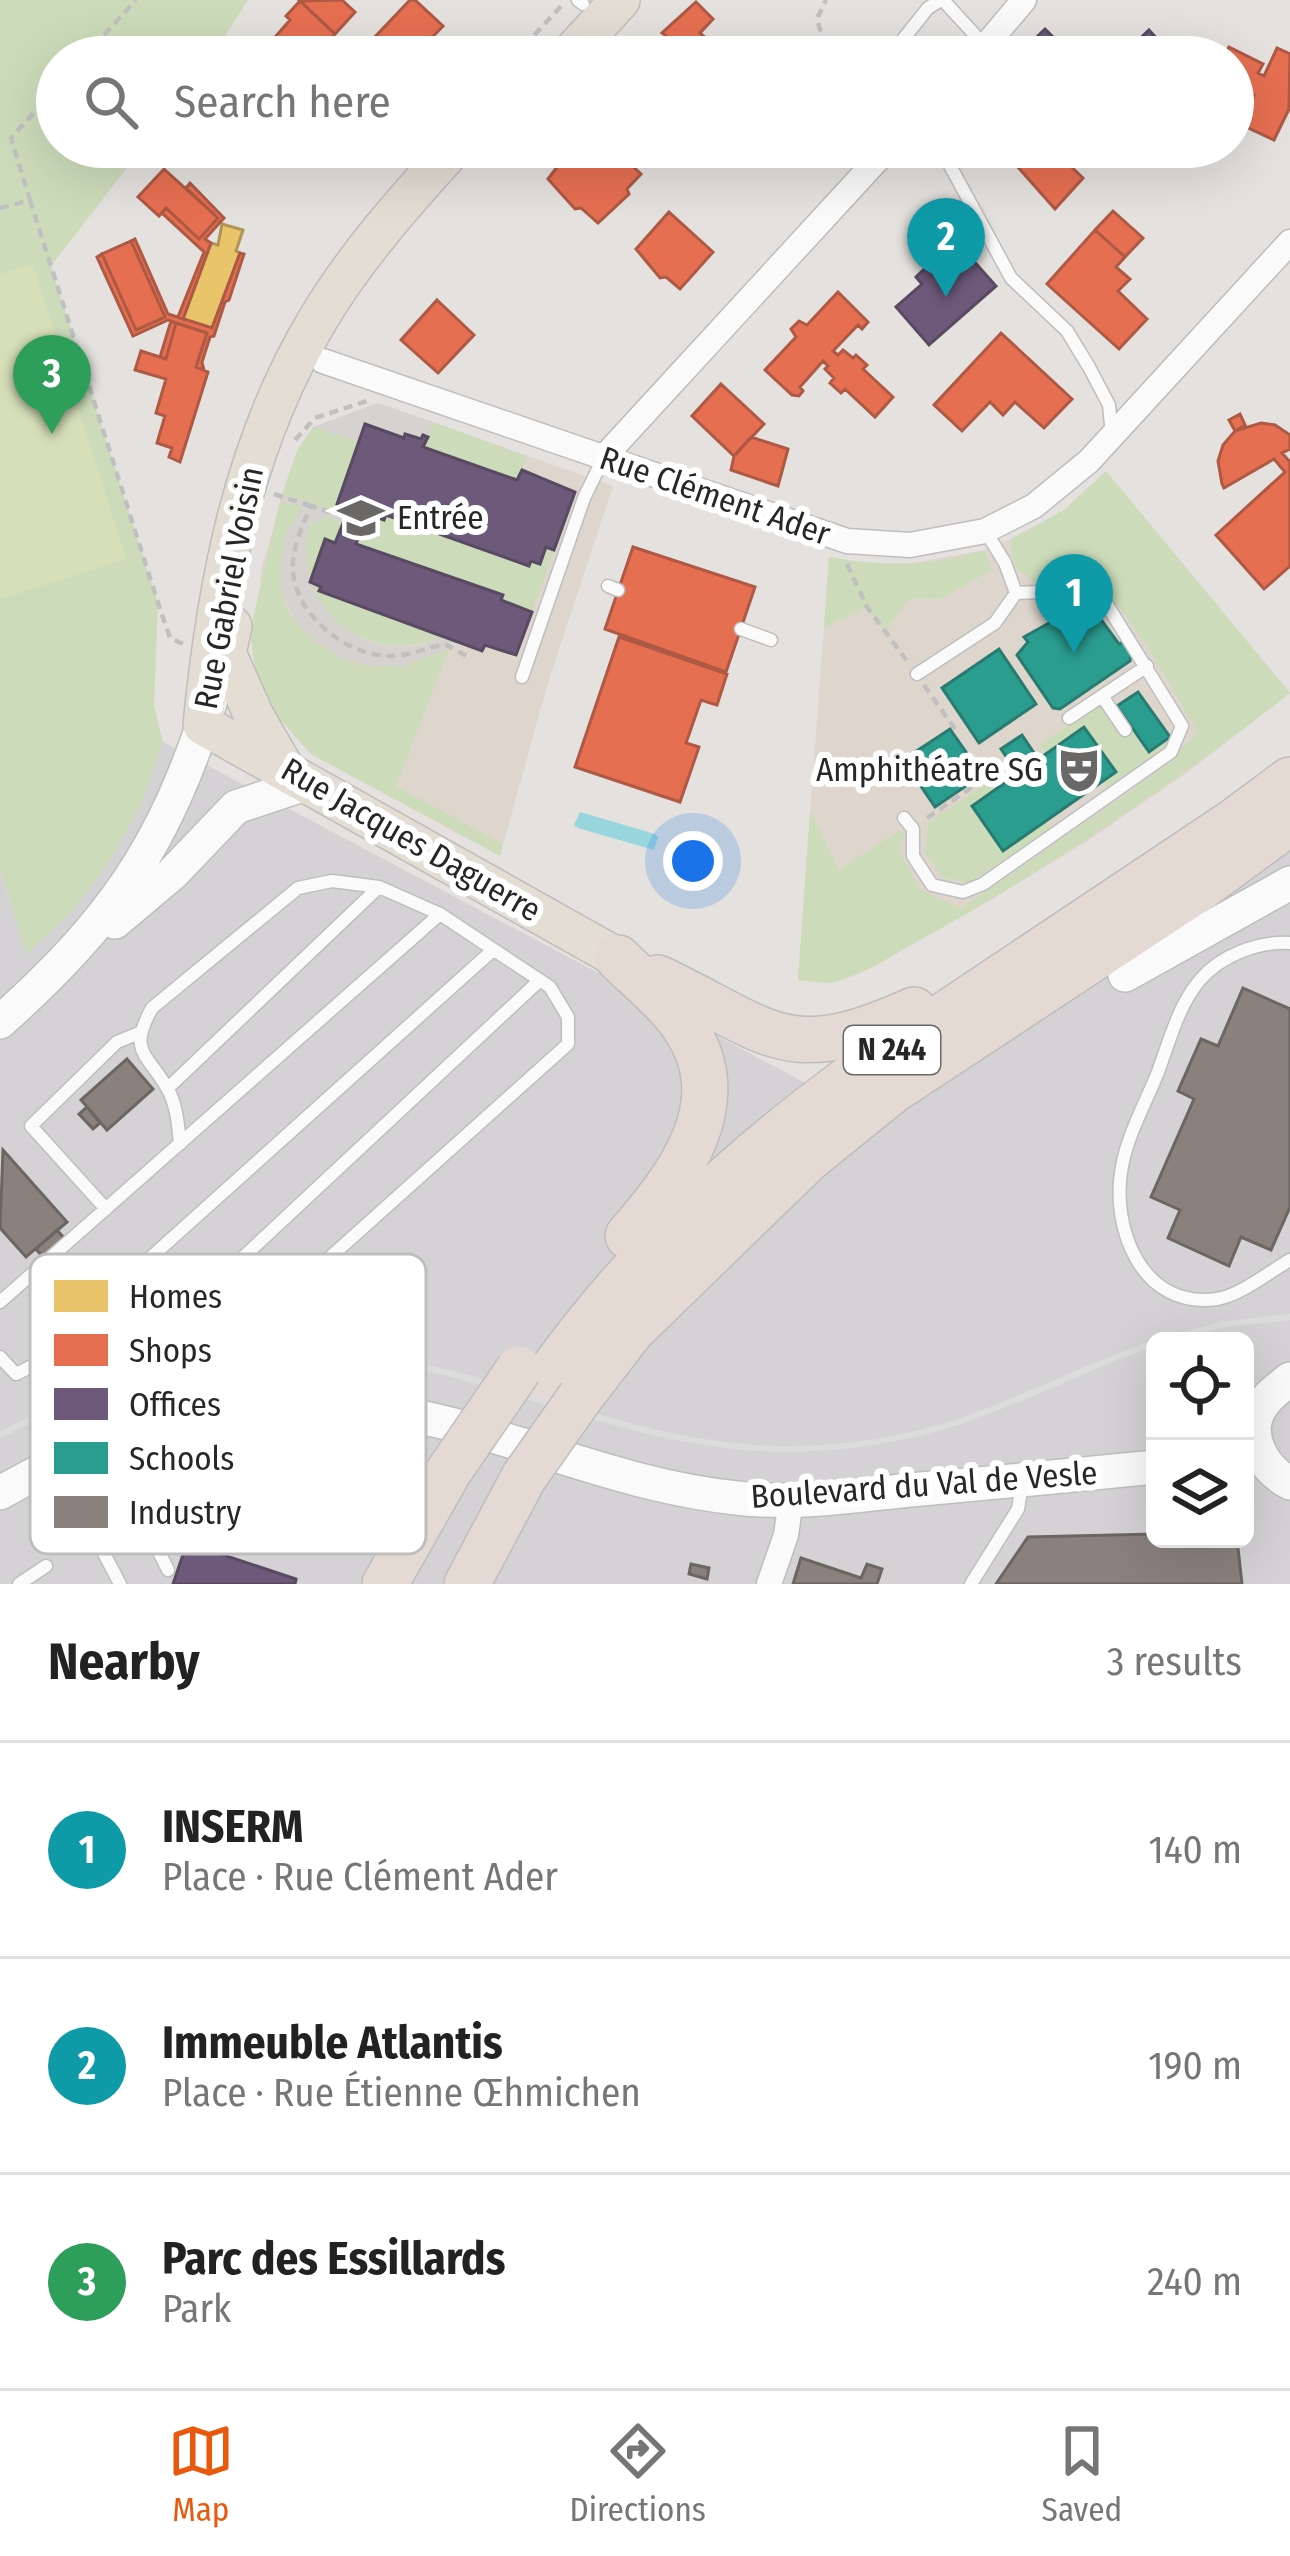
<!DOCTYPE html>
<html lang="en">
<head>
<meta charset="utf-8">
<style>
  body { margin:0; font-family:"Fira Sans Condensed",sans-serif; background:#f6f6f6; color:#222 }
  .controls { position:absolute; right:36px; bottom:36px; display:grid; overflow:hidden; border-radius:18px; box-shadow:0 12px 48px #0002 }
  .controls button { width:108px; height:108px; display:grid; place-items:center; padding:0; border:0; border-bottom:3px solid #e0e0e0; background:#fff; color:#222; font:60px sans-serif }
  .you { position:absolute; left:693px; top:861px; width:42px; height:42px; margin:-30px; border:9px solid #fff; border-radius:50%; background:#1a73e8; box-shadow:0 0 0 18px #1a73e833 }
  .badge { display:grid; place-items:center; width:78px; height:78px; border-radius:50%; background:#ea580c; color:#fff; font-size:39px; font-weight:700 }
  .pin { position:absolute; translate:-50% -99px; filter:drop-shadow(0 3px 6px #0008) }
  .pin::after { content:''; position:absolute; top:63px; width:42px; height:36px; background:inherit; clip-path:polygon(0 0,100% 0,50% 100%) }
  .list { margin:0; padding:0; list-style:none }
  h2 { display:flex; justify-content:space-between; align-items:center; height:156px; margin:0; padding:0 48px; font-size:51px }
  h2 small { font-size:39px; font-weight:400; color:#767676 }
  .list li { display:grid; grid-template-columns:78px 1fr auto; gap:36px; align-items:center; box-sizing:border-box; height:216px; padding:0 48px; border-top:3px solid #e0e0e0 }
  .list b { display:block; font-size:45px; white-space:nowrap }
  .list p { margin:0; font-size:39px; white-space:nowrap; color:#767676 }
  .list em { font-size:39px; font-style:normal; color:#767676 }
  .icon { flex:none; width:66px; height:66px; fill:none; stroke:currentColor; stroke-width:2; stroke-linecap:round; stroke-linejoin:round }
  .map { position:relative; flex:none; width:1290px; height:1584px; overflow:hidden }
  .search { position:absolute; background:#fff; box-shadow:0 12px 48px #0002; left:36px; right:36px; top:36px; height:132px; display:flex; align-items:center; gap:30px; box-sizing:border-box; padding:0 42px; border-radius:66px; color:#767676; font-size:45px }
  .sheet { height:804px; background:#fff }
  nav { display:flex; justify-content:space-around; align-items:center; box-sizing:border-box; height:168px; border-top:3px solid #e0e0e0; background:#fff; font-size:33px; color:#767676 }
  nav a { display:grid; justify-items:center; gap:6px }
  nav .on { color:#ea580c }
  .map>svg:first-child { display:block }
</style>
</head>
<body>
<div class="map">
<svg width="1290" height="1584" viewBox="0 0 1290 1584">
  <rect width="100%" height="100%" fill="#e4e1de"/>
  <!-- industrial -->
  <path fill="#d4d2d4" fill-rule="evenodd" d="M163,742L845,1104L1290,796V1584H0V871L27,954L71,912L106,867L141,805ZM1155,1341H1245V1539H1155Z"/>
  <!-- education -->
  <path fill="#ded6cd" d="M378,403L613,486L547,686L500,856L311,754L269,707L255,670L261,569L297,451L313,427Z
    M1106,471L1290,693L1188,772L1089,840L979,907L869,969L830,983L798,980L829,557L870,565H901L985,550L1028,531L1064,510Z"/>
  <!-- green -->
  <path fill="#ccdcba" d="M0,0H248L211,57H57V147H143L51,266L158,603L154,705L163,742L141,805L106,867L71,912L27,954L0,870Z
    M433,422L527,456L517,480L423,447Z
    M313,427L359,441L338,504L349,508L346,515L282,494L297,451Z
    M1106,471L1290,693C1176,782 1059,862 932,933C900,950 870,973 834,982C823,984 809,981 798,980L810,810L839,870L902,829L905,833L898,849L920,890L962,908L1169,764L1198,732C1176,697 1133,613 1102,592C1071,571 1009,604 1011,539L1064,510Z
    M280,501L302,507C295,529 281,556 280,578C279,624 335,663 376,667C402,669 425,657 449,649L396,786L503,844L500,856L311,754L269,707L255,670L250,632Z
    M315,513L343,522L335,543L325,540L310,582L321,587L320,592L442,636C379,669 293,613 306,539C307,530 312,521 315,513Z
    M368,514L384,520L386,515L528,565L531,561L540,564L546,547L554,550L532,612L501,600L502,594L356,544Z
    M985,550L992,570L941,599L910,598L885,632L867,607L824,628L829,557C883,567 933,566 985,550Z
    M1101,704L1123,735L1133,729L1149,751L1170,737L1164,750L1108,788L1103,782L1116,772L1085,728L1046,754L1039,745Z
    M987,783L993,791L972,806L1003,851L1046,821L1052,829L969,883L943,878L925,854L929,822Z"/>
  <!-- pitch -->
  <path fill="#d6dfb8" d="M33,264L126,559L0,599V274Z"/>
  <!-- plaza -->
  <path fill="#d6d2cf" d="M378,403L433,422L428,437L421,439L405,434L404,438L359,441L313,427Z
    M282,494L346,515L343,522L326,516L317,525L314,515L305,541L310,583L318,599L339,624L362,639L389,648L423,646L442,636L452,641L449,649L402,666L375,667L340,658L300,627L282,594L280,575L285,534L302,507L280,501Z"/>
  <!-- water -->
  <path fill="#98d6de" d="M580,812L655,834L658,837L654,850L578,828L574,825Z"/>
  <!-- homes -->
  <path fill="#e9c46a" stroke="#af9556" stroke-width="3" d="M222,224L243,230L236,251L240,253L212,328L183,319L211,243L218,245Z"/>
  <!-- shops -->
  <path fill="#e76f51" stroke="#ad5944" stroke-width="3" d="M342,0L355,12L335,34L300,1Z
    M410,0H415L443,26L413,57H391L372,40Z
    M300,1L335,34L330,40L347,57H253L261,48L260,44L265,39L269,44L290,20L286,16Z
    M696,2L713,19L700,33L725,55L654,57L670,39L662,33Z
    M1229,47L1263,64L1258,73L1264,76L1277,48L1290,54L1289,109L1274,140L1240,124L1254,95L1249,92L1243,103L1233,98V57H1224Z
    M572,147H618L624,158L641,174L627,189L629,194L598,223L581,208L575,209L548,179Z
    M1000,147H1043L1037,153L1044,160L1054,150L1083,178L1055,209Z
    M164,169L218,218L199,239L166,208L159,216L138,197Z
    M190,183L224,218L205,239L211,243L183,319L178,317L204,252L162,213L166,208L199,239L218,218L186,188Z
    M1113,211L1143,238L1125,257L1095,230Z
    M669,212L713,252L680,289L666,277L660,278L636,249Z
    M1095,230L1125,257L1116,267L1130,279L1118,291L1147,319L1119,349L1047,284Z
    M135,239L168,314L212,328L240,253L244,254L229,300L225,302L214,336L210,337L202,362L204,370L196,367L207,333L168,320L133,336L97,257L102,254L136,330L165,317L131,241Z
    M131,241L165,317L136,330L102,254Z
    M838,292L868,322L862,329L858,325L833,351L838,355L843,350L853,358L856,355L867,365L863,369L893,397L875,417L845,389L841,393L830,383L834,378L825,369L828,366L823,361L800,387L803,391L799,396L792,395L765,370L796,337L791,329L799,321L807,325Z
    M437,300L474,335L438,373L401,340Z
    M171,321L176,323L166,359L160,357Z
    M176,323L207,333L196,367L208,372L180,462L169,457L172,448L157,443L165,416L156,413L166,379L135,370L141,351L166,359Z
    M1001,333L1072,399L1044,428L1015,402L1003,415L990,402L962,431L934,405Z
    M721,384L764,424L734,456L692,416Z
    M1240,414L1245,425L1235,431L1229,420Z
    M1261,423L1275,425L1290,435V449L1282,453L1290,462V566L1264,589L1216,535L1285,472L1274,459L1224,488L1222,484L1218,461L1223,445L1235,431Z
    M751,437L788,449L778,486L731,470L734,456Z
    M633,547L755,587L726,672L605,629Z
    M619,637L727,674L717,705L701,700L686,743L699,747L680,802L575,767Z"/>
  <!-- offices -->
  <path fill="#6d597a" stroke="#584a61" stroke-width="3" d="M1045,29L1073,57H1023L1019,54Z
    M1149,30L1174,57H1121Z
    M962,248L996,286L929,345L896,307L922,284L916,277L920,273L929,265L935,272Z
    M365,424L404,438L405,434L421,439L423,435L428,437L423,447L517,480L522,470L575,492L554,550L546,547L540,564L531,561L529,566L386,515L384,520L368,514L356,544L503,595L501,600L532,612L516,655L485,645L482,651L319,591L321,587L310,582L325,539L335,543L349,508L337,504Z
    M187,1543L296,1579L295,1584H173Z"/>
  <!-- schools -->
  <path fill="#2a9d8f" stroke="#297a70" stroke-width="3" d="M1088,600L1095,601L1104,613L1099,617L1119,644L1125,641L1131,652L1130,661L1060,709L1053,708L1017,655L1028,642L1024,637L1058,618L1055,615L1075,601L1078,608Z
    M999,649L1036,704L979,743L942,688Z
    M1138,692L1170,737L1149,752L1117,706Z
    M1084,727L1116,772L1003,851L972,806Z
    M950,729L982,775L935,807L903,760Z
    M1022,735L1038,759L1018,774L1001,749Z"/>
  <!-- industry -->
  <path fill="#8a817c" stroke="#6c6662" stroke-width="3" d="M1243,988L1290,1009V1207L1271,1250L1241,1237L1229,1266L1168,1238L1180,1210L1151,1197L1194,1099L1178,1091L1201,1039L1218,1046Z
    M127,1059L153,1089L107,1130L81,1100Z
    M87,1107L100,1123L93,1129L79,1114Z
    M3,1150L67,1222L26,1257L0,1228Z
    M57,1230L64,1238L43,1257L36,1249Z
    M1155,1534V1539H1237L1242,1584H996L1028,1537Z
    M801,1558L861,1578L867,1564L882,1569L877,1584H793Z
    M691,1564L709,1568L707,1579L689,1574Z"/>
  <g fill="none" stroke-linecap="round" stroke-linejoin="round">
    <!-- lane casing -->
    <g stroke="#bebebe" stroke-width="15">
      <path id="lane" d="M578,0L583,4
        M943,0L985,46
        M889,57L928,8L941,0
        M940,147L1011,278L1067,331L1089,367L1109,405L1112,435
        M608,586L618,590
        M741,629L771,640
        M917,674L995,623L1016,593L1005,563L986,532
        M522,677L584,498L603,459
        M1102,696L1125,730
        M1069,718L1147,666
        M904,818L913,829V856L932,885L963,892L983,884L1171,752L1182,726L1104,600L1090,590L1016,593
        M1290,943C1259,941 1221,955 1200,980C1179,1004 1169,1042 1158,1072C1146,1102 1128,1134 1122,1166C1110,1228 1142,1310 1217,1299C1241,1295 1269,1272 1290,1260
        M168,1088L379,887
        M180,1144C178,1124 177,1104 166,1086C144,1051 129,1050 152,1008L298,888L332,881L379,887L440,914
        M106,1209L31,1126L117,1042L139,1033
        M0,1302L440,914L550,987L568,1017V1044L279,1303C219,1323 153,1318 93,1338C67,1346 41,1362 16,1374L0,1357
        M192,1320L223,1276L540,980
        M94,1337L110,1294L493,950
        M60,1469L120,1584
        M136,1506L168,1570
        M90,1526C153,1498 200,1485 270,1493
        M19,1584L46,1566
        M971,1584L1018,1509L1022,1485"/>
    </g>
    <!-- street casing -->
    <g stroke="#bebebe" stroke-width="27">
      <path id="street" d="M976,57L1024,0
        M323,361L847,541L910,545L985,531L1034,506L1089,461L1290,242
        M603,458L889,147
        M769,1584L786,1535L791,1500"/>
    </g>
    <!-- secondary casing -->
    <g stroke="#bebebe" stroke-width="36">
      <path id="secondary" d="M115,922L172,874L236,807L308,783
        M1125,975L1290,883
        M0,1022C112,922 164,847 210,703
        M1290,1379C1280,1387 1268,1395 1261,1407C1243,1435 1264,1470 1290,1483
        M0,1493C131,1417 289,1385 438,1421C541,1446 631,1487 737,1498C795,1505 853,1496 910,1490C992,1483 1073,1475 1155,1467"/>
    </g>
    <!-- primary casing -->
    <g stroke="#bebdbc" stroke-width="42">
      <path id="primary" d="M568,57L620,0
        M454,147C405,201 354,258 317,321C243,445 217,583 203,725L618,958
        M232,626L226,653L254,716L284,768"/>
    </g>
    <!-- highway casing -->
    <g stroke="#bebdbc" stroke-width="48">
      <path id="highway" d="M618,958C640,980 667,1001 684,1026C737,1103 678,1178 628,1236
        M658,978C772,1032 785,1068 914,1010
        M546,1379C630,1260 733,1164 850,1078L1232,823L1290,780
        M581,1396L632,1330L808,1159L892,1091L1203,886L1290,822
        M385,1584L449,1471
        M467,1584L524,1477"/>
    </g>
    <!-- path -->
    <path stroke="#c1c0c0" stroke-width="4.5" stroke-dasharray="9 6" stroke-linecap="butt" d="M825,46L817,19L826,0
      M84,57L136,0
      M514,57L563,4
      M30,200L158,603L170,638L183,644
      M0,208L30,200L11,138L57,87
      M295,440L315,418L370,400
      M274,494L311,506
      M345,517L311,506C301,529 289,554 294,579C302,620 349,656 390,656C408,656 428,648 445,644L470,658
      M847,564L867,607L907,661
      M924,685L955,729
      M927,818L984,779"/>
    <!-- lane -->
    <use href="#lane" stroke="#fbfafa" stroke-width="12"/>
    <!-- street -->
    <use href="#street" stroke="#fbfafa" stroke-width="24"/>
    <!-- secondary -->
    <use href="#secondary" stroke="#fbfafa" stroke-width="33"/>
    <!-- primary -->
    <use href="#primary" stroke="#e3ddd4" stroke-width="39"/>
    <!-- highway -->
    <use href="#highway" stroke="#e5d9d4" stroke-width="45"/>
    <!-- rail -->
    <path stroke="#dcdcdd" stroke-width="6" d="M1161,1341L1224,1324L1290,1317
      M0,1435C145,1358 316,1333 474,1380C577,1410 674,1448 783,1449C843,1449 904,1440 961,1421C1027,1399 1089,1365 1155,1343"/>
    <!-- highway-bridge casing -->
    <g stroke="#bebdbc" stroke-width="48" stroke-linecap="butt">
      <path id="highway-bridge" d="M449,1471L519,1369
        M524,1477L581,1396"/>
    </g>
    <!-- highway-bridge -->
    <use href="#highway-bridge" stroke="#e5d9d4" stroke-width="45"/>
  </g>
  <!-- icons -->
  <defs>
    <g id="university-bare" transform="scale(3.6)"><path d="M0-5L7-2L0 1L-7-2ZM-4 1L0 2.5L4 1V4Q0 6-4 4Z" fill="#696867" stroke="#fff" stroke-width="2.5" paint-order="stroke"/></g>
    <g id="theatre-bare" transform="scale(3.6)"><path d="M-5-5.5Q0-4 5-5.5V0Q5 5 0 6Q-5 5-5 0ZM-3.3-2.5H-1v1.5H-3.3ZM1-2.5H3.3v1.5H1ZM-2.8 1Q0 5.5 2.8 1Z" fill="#696867" stroke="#fff" stroke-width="2.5" paint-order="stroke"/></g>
  </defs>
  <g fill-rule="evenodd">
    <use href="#university-bare" x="361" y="518"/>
    <use href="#theatre-bare" x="1079" y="770"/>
  </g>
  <g text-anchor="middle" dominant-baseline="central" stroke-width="12" stroke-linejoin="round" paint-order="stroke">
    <!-- shield labels -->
    <rect fill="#fff" stroke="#686868" stroke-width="3" x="844" y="1026" width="96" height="48" rx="9"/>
    <g font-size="30" font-weight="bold" fill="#272727">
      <text x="892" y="1050">N 244</text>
    </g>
    <!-- street labels -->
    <g font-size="33" fill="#272727" stroke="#fff">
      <text transform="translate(715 496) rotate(19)">Rue Clément Ader</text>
      <text transform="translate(229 588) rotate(-79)">Rue Gabriel Voisin</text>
      <text transform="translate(411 840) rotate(30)">Rue Jacques Daguerre</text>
      <text transform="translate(924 1485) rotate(-4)">Boulevard du Val de Vesle</text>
    </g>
    <!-- poi labels -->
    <g font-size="33" fill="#272727" stroke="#fff" text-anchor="start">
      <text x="397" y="518">Entrée</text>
      <text x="1043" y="770" text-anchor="end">Amphithéatre SG</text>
    </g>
  </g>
  <!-- legend -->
  <rect x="30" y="1254" width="396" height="300" rx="18" fill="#fff" stroke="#bebebe" stroke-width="3"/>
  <rect x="54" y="1280" width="54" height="32" fill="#e9c46a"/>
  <rect x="54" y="1334" width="54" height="32" fill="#e76f51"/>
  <rect x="54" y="1388" width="54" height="32" fill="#6d597a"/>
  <rect x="54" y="1442" width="54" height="32" fill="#2a9d8f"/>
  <rect x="54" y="1496" width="54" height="32" fill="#8a817c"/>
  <g font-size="33" fill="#272727">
    <text x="129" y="1308">Homes</text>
    <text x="129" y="1362">Shops</text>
    <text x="129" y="1416">Offices</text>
    <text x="129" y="1470">Schools</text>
    <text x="129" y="1524">Industry</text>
  </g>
</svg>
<div class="controls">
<button><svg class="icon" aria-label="locate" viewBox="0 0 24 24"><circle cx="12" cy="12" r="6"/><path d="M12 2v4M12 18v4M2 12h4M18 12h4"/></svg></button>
<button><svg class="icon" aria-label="layers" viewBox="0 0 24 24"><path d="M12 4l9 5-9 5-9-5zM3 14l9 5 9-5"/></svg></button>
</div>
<div class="you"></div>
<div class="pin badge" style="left:1074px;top:653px;background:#0f9aa8">1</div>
<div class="pin badge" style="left:946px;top:297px;background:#0f9aa8">2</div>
<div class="pin badge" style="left:52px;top:434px;background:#2e9e5b">3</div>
<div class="search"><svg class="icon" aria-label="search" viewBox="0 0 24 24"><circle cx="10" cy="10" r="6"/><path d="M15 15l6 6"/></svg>Search here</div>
</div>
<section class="sheet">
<h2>Nearby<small>3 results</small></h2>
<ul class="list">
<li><span class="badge" style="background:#0f9aa8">1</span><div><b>INSERM</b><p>Place · Rue Clément Ader</p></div><em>140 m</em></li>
<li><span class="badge" style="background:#0f9aa8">2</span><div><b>Immeuble Atlantis</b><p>Place · Rue Étienne Œhmichen</p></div><em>190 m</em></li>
<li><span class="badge" style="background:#2e9e5b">3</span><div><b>Parc des Essillards</b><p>Park</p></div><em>240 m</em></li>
</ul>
</section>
<nav>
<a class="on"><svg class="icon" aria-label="map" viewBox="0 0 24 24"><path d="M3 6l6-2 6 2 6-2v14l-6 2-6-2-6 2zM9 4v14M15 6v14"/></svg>Map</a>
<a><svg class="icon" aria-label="directions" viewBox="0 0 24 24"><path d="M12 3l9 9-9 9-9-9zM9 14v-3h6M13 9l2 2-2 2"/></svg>Directions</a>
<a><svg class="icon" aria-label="saved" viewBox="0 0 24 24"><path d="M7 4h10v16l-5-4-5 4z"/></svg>Saved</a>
</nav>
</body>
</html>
